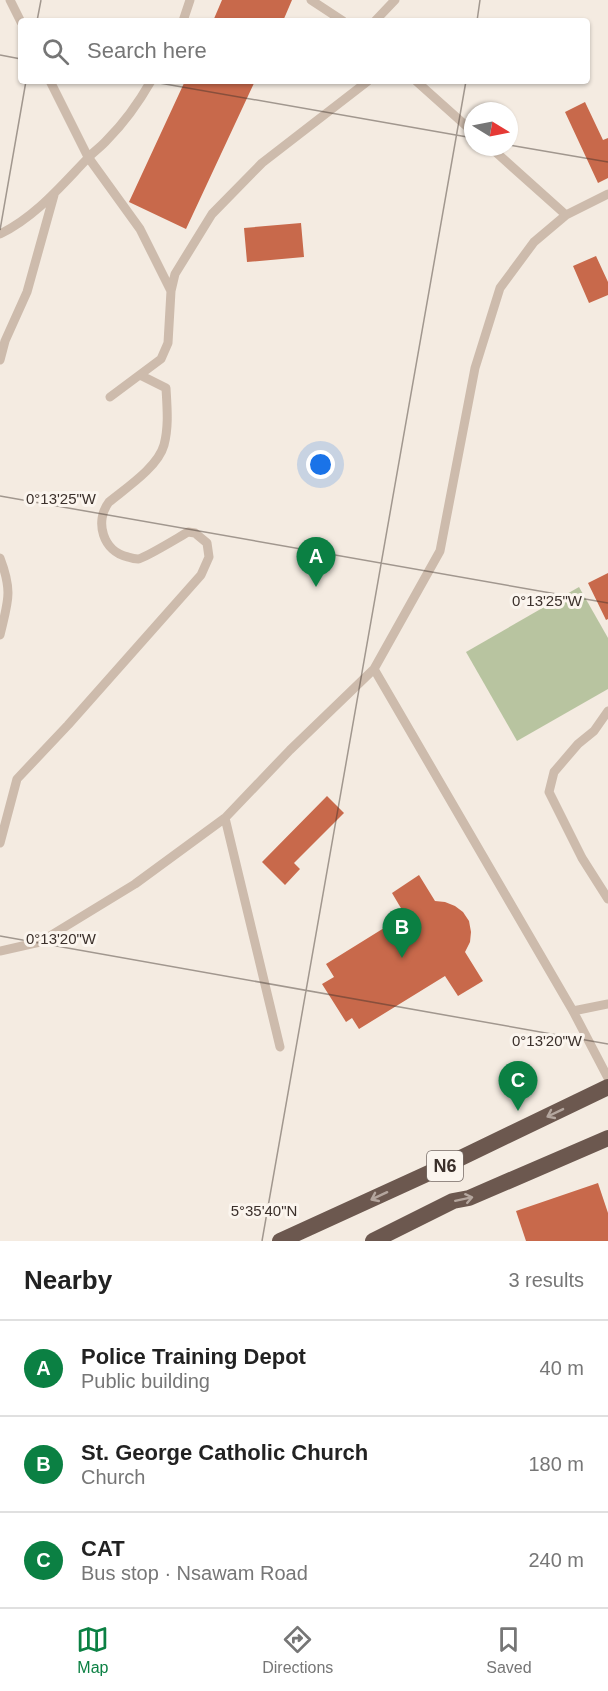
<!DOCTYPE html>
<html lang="en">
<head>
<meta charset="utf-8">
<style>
  body { margin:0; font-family:Arial,sans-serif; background:#f6f6f6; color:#222 }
  .compass { position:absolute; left:464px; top:102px; width:54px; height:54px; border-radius:50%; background:#fff; box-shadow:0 2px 4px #0004; rotate:100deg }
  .you { position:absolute; left:321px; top:465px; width:21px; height:21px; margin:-15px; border:4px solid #fff; border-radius:50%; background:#1a73e8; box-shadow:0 0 0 9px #1a73e833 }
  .badge { display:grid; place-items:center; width:39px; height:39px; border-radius:50%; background:#0b8043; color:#fff; font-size:20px; font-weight:700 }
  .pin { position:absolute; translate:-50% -50px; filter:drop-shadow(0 2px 3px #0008) }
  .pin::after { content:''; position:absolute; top:32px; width:21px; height:18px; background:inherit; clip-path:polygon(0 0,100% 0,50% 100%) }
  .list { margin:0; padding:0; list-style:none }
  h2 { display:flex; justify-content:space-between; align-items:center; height:78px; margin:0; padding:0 24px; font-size:26px }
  h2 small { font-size:20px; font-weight:400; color:#767676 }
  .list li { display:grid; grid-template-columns:39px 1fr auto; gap:18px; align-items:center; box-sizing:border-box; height:96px; padding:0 24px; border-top:2px solid #e0e0e0 }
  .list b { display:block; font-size:22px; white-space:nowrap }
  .list p { margin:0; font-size:20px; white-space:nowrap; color:#767676 }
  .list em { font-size:20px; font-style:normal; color:#767676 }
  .icon { flex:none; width:33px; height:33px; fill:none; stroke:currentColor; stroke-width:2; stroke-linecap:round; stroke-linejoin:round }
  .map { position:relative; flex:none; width:608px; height:1241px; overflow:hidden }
  .search { position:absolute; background:#fff; box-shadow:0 2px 4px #0004; left:18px; right:18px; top:18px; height:66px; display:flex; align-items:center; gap:15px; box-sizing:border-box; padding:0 21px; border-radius:6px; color:#767676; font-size:22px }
  .sheet { height:366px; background:#fff }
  nav { display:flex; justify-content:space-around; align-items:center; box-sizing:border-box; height:84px; border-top:2px solid #e0e0e0; background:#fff; font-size:16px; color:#767676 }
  nav a { display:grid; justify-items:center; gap:3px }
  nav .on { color:#0b8043 }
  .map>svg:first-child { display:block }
</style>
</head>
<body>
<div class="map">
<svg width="608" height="1241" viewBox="0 0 608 1241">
  <rect width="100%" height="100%" fill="#f4ebe1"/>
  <!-- green -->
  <path fill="#b8c4a0" d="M579,587L608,638V689L517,741L466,652Z"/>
  <!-- building -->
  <path fill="#c8694b" d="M222,0H292L283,21H213Z
    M185,81H255L186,229L129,202Z
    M585,102L603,140L608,138V178L598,183L565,112Z
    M301,223L304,257L247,262L244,228Z
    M596,256L608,282V295L589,303L573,266Z
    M608,573V619L606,620L588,583Z
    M327,796L344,813L294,863L300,869L285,885L262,862Z
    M419,875L435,901L445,902L455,906L463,912L469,921L471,932L470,942L465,952L483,981L458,996L445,976L359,1029L352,1018L346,1022L322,984L334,977L326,964L405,915L392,893Z
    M598,1183L608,1213V1241H526L516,1211Z"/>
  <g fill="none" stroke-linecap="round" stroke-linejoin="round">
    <!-- service -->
    <path stroke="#cdbbac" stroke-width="9" d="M10,0L21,22
      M311,0L343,21
      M183,21L190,0
      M375,21L395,0
      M50,81L88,157L140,229L171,291
      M416,81L473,132
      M490,147L566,215
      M0,234C35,217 60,187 87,159C93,152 101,147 107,140C124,123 139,102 151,81
      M0,360L5,341L27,292L54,195
      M110,397L161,359L168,343L171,291L175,274L212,214L262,163L368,81
      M0,558C13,592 8,601 0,635
      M374,669L573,1011L608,1078
      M608,711L594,731L578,744L554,772L549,792L582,858L608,899
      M225,818L280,1047
      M0,843L17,779L68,725L201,575L209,557L207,543L195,533L188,532C179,537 145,558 138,559C135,559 131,558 128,557C103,552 94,521 109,502C126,488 158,467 164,445C169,426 167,407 166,388L140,375
      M0,951L40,942L135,884L225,818L290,750L374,669L440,551L475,368L500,288L534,242L566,215L608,194
      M573,1011L608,1004"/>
    <!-- trunk -->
    <path stroke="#6c584f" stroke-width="16" d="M280,1241L442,1167L608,1087
      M373,1241L453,1201L469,1198L608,1138"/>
  </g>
  <!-- one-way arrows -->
  <defs><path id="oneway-shaft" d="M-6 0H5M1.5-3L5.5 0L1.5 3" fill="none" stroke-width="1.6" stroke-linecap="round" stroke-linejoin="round" transform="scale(1.5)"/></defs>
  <g stroke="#b4a69e">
    <use href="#oneway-shaft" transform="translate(555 1113) rotate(154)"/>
    <use href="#oneway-shaft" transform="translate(379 1196) rotate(155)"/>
    <use href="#oneway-shaft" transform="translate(464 1199) rotate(-12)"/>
  </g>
  <!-- ticks -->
  <path fill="none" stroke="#3b302b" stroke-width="1.5" stroke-opacity="0.45" d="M37,21L41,0M477,21L480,0M0,55L21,59M148,81L473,138M509,145L608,162M0,230L26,81M0,496L608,603M0,936L608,1044M262,1241L466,81"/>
  <g text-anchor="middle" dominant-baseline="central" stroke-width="6" stroke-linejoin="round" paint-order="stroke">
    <!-- shield labels -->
    <rect fill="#fbf5ee" stroke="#756b66" stroke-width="1.5" x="427" y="1151" width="36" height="30" rx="4.5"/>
    <g font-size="18" font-weight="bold" fill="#3b302b">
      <text x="445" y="1166">N6</text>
    </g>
  </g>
  <g font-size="15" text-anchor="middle" fill="#3b302b" stroke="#fbf5ee" stroke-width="6" stroke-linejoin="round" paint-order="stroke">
    <text x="61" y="504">0°13'25"W</text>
    <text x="547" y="606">0°13'25"W</text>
    <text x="61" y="944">0°13'20"W</text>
    <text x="547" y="1046">0°13'20"W</text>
    <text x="264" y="1216">5°35'40"N</text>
  </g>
</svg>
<svg class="compass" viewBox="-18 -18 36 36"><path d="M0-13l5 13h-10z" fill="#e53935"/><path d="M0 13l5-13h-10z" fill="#767676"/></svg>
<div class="you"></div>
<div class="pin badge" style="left:316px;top:587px">A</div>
<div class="pin badge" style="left:402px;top:958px">B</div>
<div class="pin badge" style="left:518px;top:1111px">C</div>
<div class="search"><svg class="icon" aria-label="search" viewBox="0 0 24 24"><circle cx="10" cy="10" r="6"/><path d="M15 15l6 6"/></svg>Search here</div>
</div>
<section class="sheet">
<h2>Nearby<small>3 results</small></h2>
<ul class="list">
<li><span class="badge">A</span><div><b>Police Training Depot</b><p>Public building</p></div><em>40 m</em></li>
<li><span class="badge">B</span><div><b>St. George Catholic Church</b><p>Church</p></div><em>180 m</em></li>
<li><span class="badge">C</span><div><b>CAT</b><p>Bus stop · Nsawam Road</p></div><em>240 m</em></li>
</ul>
</section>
<nav>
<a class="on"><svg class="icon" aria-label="map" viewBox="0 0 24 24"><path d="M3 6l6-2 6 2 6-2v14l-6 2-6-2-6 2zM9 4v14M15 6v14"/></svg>Map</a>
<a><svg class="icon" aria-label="directions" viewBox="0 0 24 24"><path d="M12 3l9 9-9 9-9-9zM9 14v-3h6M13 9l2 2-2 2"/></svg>Directions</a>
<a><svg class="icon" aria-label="saved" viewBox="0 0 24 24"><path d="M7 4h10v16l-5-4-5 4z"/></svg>Saved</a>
</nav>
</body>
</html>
